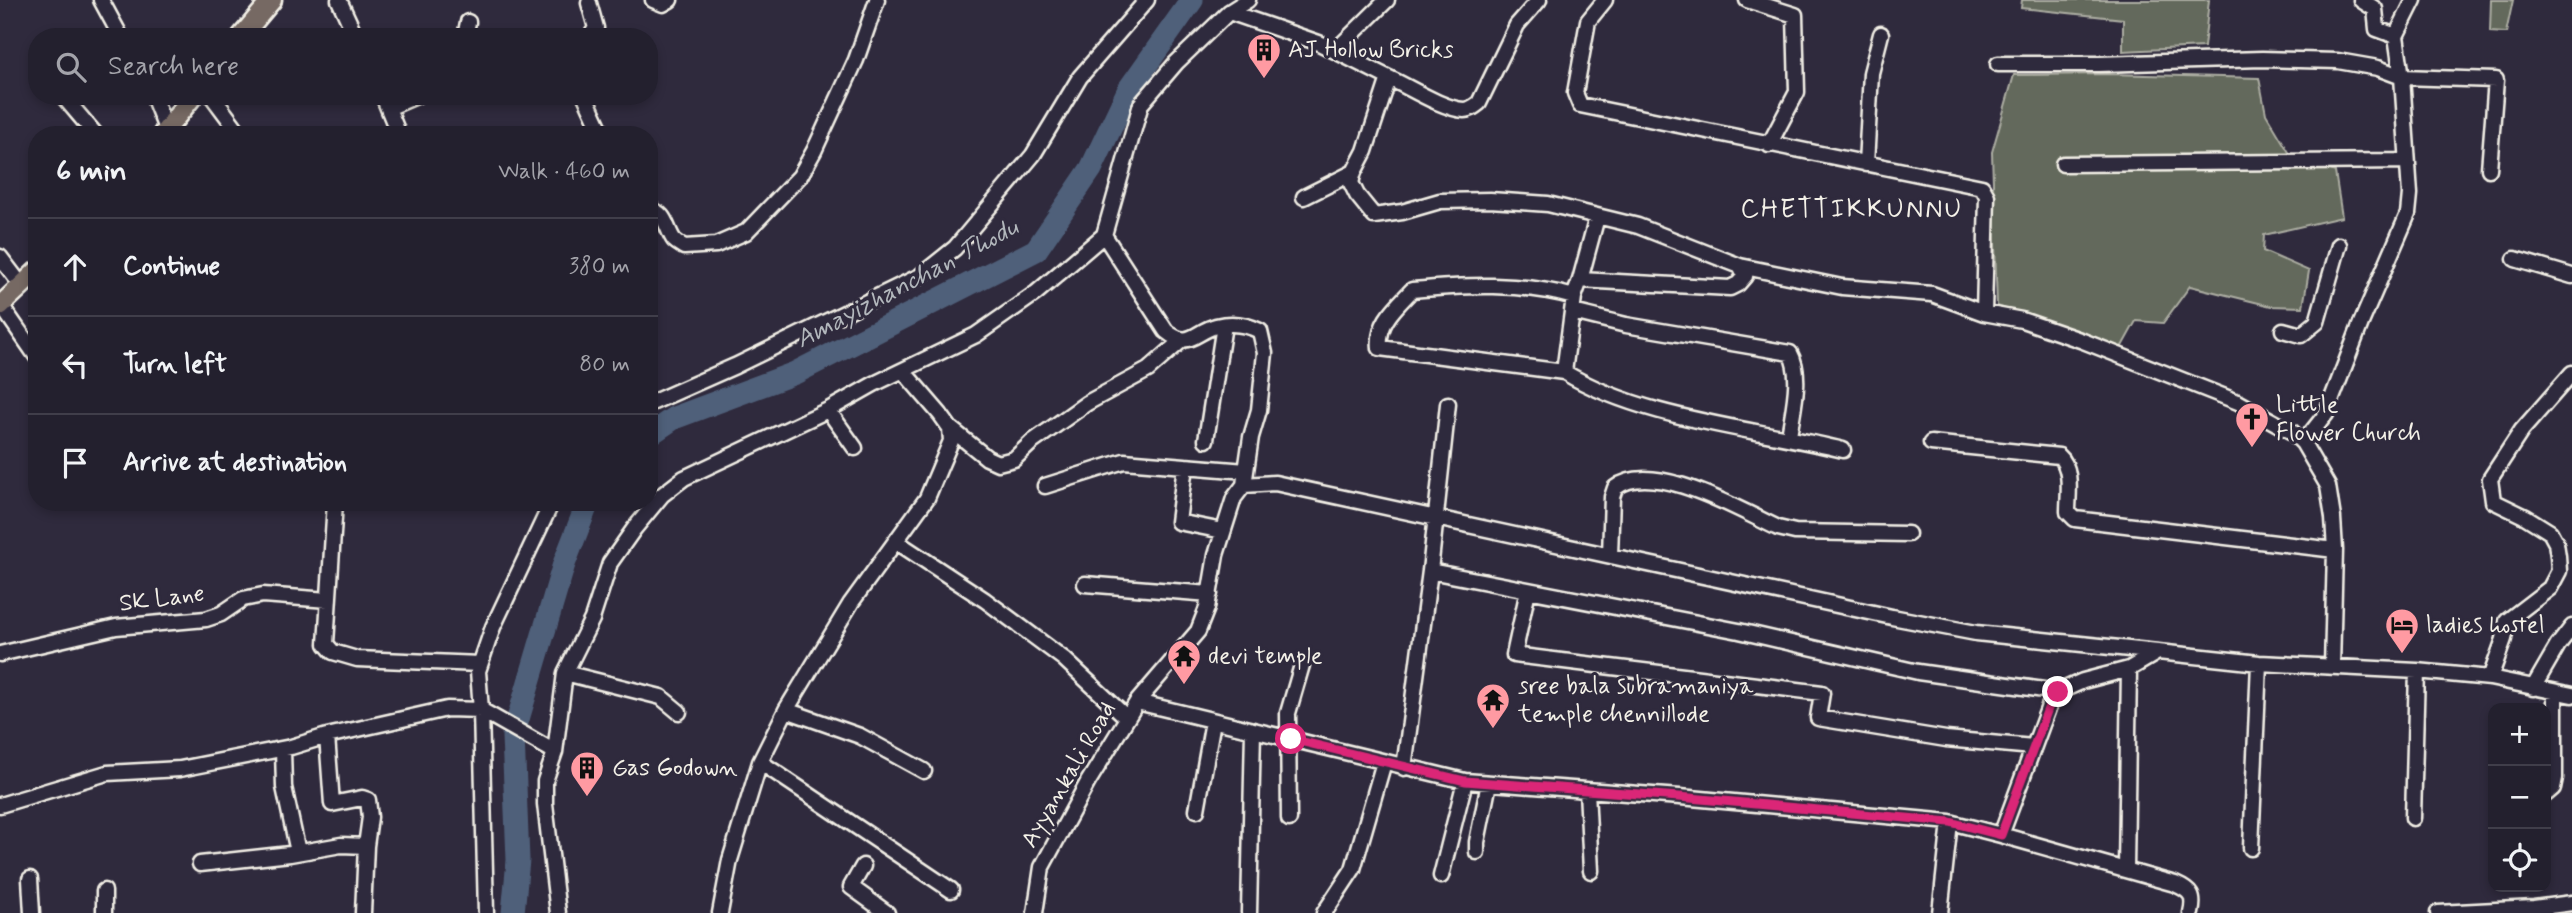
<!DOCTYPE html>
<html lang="en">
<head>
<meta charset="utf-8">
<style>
  body { margin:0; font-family:Mynerve,sans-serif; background:#2b2836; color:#f1f3f6 }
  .controls { position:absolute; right:21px; bottom:21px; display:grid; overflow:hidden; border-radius:14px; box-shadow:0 4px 10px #0003 }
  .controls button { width:63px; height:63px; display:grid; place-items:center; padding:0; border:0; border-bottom:2px solid #403e4a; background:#23202e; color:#f1f3f6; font:35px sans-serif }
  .stop { position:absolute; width:21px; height:21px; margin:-16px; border:5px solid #db2777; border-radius:50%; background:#fff }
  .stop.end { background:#db2777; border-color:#fff; box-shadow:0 2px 7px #0008 }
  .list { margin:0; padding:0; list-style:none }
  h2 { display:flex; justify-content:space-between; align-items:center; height:91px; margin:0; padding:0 28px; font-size:30px }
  h2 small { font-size:23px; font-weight:400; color:#a3a3aa }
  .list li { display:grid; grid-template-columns:46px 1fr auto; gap:21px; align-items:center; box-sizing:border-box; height:98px; padding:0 28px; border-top:2px solid #403e4a }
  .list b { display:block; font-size:26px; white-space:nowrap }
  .list em { font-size:23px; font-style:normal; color:#a3a3aa }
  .icon { flex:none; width:38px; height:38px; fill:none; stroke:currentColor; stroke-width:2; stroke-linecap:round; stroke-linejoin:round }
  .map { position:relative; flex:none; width:2572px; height:913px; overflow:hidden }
  .search { position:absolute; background:#23202e; box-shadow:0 4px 10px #0003; left:28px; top:28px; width:630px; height:77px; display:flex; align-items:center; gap:18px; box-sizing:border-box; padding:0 24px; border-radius:28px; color:#a3a3aa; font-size:26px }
  .panel { position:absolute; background:#23202e; box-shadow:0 4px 10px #0003; left:28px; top:126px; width:630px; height:385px; border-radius:28px }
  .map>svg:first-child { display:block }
</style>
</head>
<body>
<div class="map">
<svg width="2572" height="913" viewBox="0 0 2572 913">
  <rect width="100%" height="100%" fill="#2f2a3d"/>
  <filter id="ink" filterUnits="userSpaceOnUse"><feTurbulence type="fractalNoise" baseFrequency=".0143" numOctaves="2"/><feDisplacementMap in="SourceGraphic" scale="14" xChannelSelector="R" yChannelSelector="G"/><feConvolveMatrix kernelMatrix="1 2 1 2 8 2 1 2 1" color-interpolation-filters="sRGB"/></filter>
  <g filter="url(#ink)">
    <!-- green -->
    <path fill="#63695c" stroke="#acada2" stroke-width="2" d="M2022,0H2209L2204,47L2123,51V19L2021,8Z
      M2491,0H2513L2506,33L2490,32Z
      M2108,74L2259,78L2266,114L2290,154L2335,172L2342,217L2264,235L2263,251L2309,271L2303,307L2271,306L2190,286L2163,323L2136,321L2121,348L1997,306L1992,152L2014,75Z"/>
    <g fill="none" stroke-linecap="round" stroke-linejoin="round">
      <!-- river -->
      <path stroke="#4f607a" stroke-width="23" d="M649,435L674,418L795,373L1036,250L1091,169L1129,89L1192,0
        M513,913L518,860L513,736L564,564L588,502"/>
      <!-- minor casing -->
      <g stroke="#f4f1e8" stroke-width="19">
        <path id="minor" d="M101,0L121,37
          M339,0L356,37
          M653,0L663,4L670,0
          M1605,0L1588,21L1575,93L1580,105L1982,187L1987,196L1984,313
          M1747,0L1795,15L1797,92L1769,145
          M589,3L596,28L590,37
          M1229,12L1319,43L1389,78L1365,151L1354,172L1351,183L1357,195L1374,216L1402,212L1440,201L1490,200L1548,204L1638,226L1740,266L1842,287L1932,294L1984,313L2022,320L2083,341L2238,402L2292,432L2303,443L2328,486L2333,518L2335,550L2332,667
          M2396,36L2414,0
          M465,37L468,22
          M1335,51L1387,0
          M1998,64H2099L2262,59L2338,61L2378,68L2402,77L2496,80L2489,169
          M1389,78C1409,87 1443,109 1464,110C1470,110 1474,107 1479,103L1517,25L1539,0
          M63,96L96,135
          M153,96L166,129
          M212,96L241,135
          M383,96L399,135
          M585,96L603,135
          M388,108L416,96
          M1866,164L1871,73L1881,34
          M2063,164L2407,161
          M1304,197L1354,172
          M649,210C666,211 666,229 674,240C677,243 681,245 684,247L716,245L746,232L800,176L814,151L856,60L877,0
          M1104,235L1166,331C1189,350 1194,332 1216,326C1231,322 1246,324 1260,331L1265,353L1259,410L1251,437L1244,485
          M0,257L22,286
          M2515,259L2572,276
          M1580,280L1597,217
          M1574,297L1564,372L1380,348C1377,323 1395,308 1412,290C1466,285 1521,282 1574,297L1580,280L1730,288L1738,284L1745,276L1740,266
          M1,305L37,357
          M1573,312L1626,325L1790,353C1803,376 1792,412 1789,437
          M2283,330L2301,335L2317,322L2339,245
          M1564,372C1643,420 1754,428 1843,450
          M649,404L735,366L920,276L955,248L1033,155L1080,77L1147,0
          M828,410L855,448
          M950,428L987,458L998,463L1014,459L1031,443L1087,403L1148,370L1182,340
          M1206,440L1224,325
          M1931,443L2059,456C2073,468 2068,495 2068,512L2075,519L2335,550
          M2303,443L2326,414L2361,323L2408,214L2410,194L2402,77L2396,36L2377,29L2375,9L2361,0
          M1185,466L1178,522L1223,531
          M1045,486L1124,461L1246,471
          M335,502L326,644L333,652L357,659L480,664
          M897,542L985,600L1064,659L1126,717
          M1610,555L1612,497L1615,488C1652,458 1741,511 1778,528L1795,532L1908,534
          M1430,571L1739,631L1918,672L2058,692
          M1085,584L1210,594
          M1528,590L1514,655L1822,693L1818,718L1946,739L2033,747
          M0,654L116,627L206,619L221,614L243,599L263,595L328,600
          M565,673L661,697L679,712
          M2490,678L2504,639L2507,621L2550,588L2559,571L2558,556L2556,543L2550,532L2526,517L2493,501L2490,479L2522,430L2572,373
          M2533,688L2558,645L2572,627
          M1137,702L1465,781L1680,797L1950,822L2001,835L2049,706L2058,692L2083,681L2129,669L2158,652L2259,663L2417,671L2490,678L2572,695
          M786,710L860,736L924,771
          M327,736L332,804L362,798L368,800L370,817L366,846L363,913
          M283,749L284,787L298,852
          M760,762L951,890
          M1404,768L1430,571L1448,404
          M1587,790L1591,871
          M2546,794L2553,788L2555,778V692
          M0,805L107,773L180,769L291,747L327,736L447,709L481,710L555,752
          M1197,810L1213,721
          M2413,818L2417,671
          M1289,819L1288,713L1302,665
          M2001,835L2175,884C2191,891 2195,896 2191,913
          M2251,848L2259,663
          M1477,852V842L1489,783
          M200,864L290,854L341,845L366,846
          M863,866L851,887L887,913
          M2126,870L2129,669
          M1441,876L1465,781
          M30,879L32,913
          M104,913V891
          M486,913L481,710L478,671L493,627L552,502
          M558,913L545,804V781L555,752L565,673L592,619L610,563L634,529L662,495L684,478L828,410L874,384L976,335L1036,293L1104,235L1141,104L1176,63L1229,12L1248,0
          M720,913L730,860L760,762L786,710L851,603L927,498L951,441L950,428L940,414L903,371
          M1035,913L1042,867L1088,782L1137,702L1198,631L1207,608L1216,555L1234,498L1244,485L1275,483L1892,617L1976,633L2158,652
          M1249,913L1253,730
          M1324,913L1353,869L1384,762
          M1940,913L1950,822
          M2438,913L2534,908L2572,903"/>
      </g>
      <!-- major casing -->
      <g stroke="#f4f1e8" stroke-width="23">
        <path id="major" d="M241,37L272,0
          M162,135L193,96
          M0,306L37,271"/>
      </g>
      <!-- minor -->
      <use href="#minor" stroke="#2f2a3d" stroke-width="14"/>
      <!-- major -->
      <use href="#major" stroke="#766964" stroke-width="18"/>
    </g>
  </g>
  <g fill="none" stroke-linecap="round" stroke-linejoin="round" filter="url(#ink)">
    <!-- route -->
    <path stroke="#db2777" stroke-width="9" d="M1291,739L1465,781L1679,797L1950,822L2001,835L2049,706L2058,692"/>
  </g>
  <!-- icons -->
  <defs>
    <g id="building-pin" transform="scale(1.75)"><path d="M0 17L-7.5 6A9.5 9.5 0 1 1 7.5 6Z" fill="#ff9aa2" stroke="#2f2a3d"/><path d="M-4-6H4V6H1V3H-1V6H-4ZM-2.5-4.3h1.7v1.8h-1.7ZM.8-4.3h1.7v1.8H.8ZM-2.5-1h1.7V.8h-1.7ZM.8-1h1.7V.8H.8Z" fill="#111"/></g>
    <g id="church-pin" transform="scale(1.75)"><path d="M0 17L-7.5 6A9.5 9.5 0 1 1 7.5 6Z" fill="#ff9aa2" stroke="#2f2a3d"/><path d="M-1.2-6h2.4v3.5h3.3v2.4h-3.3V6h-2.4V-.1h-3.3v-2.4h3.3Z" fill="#111"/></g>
    <g id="hotel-pin" transform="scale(1.75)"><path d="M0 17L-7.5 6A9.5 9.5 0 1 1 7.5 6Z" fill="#ff9aa2" stroke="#2f2a3d"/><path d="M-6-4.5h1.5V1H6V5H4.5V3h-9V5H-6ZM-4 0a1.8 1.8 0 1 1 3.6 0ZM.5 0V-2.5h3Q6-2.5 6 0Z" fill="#111"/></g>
    <g id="temple-pin" transform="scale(1.75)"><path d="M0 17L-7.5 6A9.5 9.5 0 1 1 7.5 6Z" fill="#ff9aa2" stroke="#2f2a3d"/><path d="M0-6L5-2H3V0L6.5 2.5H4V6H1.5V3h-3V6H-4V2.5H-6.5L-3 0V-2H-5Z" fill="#111"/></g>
  </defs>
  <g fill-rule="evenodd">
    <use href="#building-pin" x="1264" y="50"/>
    <use href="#church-pin" x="2252" y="419"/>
    <use href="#hotel-pin" x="2402" y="625"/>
    <use href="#temple-pin" x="1184" y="656"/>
    <use href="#temple-pin" x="1493" y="700"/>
    <use href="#building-pin" x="587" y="768"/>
  </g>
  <g text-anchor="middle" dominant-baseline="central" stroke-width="6" stroke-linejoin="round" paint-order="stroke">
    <!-- poi labels -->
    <g font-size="24" fill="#f4f1e8" stroke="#2f2a3d" text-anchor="start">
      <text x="1288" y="50">AJ Hollow Bricks</text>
      <text x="2276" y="405">Little<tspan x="2276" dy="28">Flower Church</tspan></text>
      <text x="2426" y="625">ladies hostel</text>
      <text x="1208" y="656">devi temple</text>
      <text x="1518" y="686">sree bala subramaniya<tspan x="1518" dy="28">temple chennillode</tspan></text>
      <text x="612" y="768">Gas Godown</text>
    </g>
    <!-- street labels -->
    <g font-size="24" fill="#f4f1e8" stroke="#2f2a3d">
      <text transform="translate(162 599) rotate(-7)">SK Lane</text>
      <text transform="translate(1069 775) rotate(-60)">Ayyankali Road</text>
    </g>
    <!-- neighbourhood labels -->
    <g font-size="26" letter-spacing="2" fill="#f4f1e8" stroke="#2f2a3d">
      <text x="1852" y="210">CHETTIKKUNNU</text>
    </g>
    <!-- water labels -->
    <g font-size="26" font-style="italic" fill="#b2b7bc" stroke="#2f2a3d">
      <text transform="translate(907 284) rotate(-28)">Amayizhanchan Thodu</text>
    </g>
  </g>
</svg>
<div class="controls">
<button>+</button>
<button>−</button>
<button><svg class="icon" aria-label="locate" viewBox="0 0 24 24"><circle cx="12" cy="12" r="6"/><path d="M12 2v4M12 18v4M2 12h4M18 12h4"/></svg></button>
</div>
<div class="stop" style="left:1291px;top:739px"></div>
<div class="stop end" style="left:2058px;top:692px"></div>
<div class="search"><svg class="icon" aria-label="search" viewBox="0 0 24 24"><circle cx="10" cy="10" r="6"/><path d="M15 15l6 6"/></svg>Search here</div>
<section class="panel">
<h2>6 min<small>Walk · 460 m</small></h2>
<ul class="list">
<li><svg class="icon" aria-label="ahead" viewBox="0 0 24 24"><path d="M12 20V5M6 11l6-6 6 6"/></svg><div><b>Continue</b></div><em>380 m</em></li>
<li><svg class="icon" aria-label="left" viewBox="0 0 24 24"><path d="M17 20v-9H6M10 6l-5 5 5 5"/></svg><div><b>Turn left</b></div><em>80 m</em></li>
<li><svg class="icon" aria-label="arrive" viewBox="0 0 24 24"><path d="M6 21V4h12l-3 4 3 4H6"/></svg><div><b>Arrive at destination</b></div></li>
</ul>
</section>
</div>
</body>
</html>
